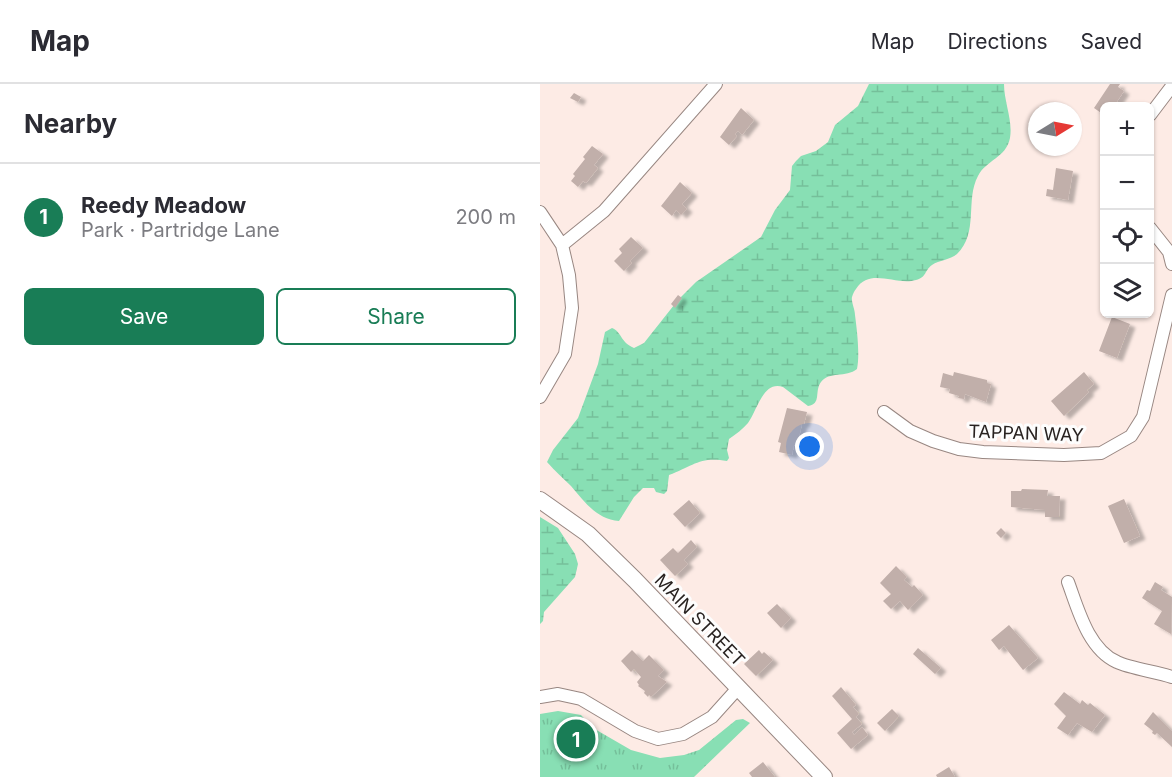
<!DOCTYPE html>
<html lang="en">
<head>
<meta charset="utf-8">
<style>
  body { margin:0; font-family:Inter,sans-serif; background:#f7f7f7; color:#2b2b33 }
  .controls { position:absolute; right:18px; top:18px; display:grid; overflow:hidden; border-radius:9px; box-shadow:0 2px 4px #0004 }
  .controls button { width:54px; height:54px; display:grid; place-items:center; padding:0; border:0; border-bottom:2px solid #e1e1e2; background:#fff; color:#2b2b33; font:30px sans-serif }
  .compass { position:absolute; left:488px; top:18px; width:54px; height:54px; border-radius:50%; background:#fff; box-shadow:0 2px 4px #0004; rotate:80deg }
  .you { position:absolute; left:270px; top:363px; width:21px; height:21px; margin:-15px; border:4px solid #fff; border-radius:50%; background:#1a73e8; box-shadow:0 0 0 9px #1a73e833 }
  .badge { display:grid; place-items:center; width:39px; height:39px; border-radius:50%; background:#197d56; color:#fff; font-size:20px; font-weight:700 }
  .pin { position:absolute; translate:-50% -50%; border:3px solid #fff; box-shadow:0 2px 6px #0006 }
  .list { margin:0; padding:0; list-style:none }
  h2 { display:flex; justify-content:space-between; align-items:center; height:78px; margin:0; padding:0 24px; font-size:26px }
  h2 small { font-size:20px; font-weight:400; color:#7c7c81 }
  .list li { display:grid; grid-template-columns:39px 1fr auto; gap:18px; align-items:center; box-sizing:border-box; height:108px; padding:0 24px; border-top:2px solid #e1e1e2 }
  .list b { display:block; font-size:22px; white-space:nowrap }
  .list p { margin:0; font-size:20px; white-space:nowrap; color:#7c7c81 }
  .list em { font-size:20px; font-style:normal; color:#7c7c81 }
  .actions { display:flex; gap:12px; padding:18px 24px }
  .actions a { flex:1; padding:14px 0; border:2px solid #197d56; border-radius:9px; text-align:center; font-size:21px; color:#197d56 }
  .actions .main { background:#197d56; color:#fff }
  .icon { flex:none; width:33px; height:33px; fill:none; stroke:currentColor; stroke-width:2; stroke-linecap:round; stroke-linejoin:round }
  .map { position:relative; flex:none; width:632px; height:693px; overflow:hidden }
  header { display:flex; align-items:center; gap:36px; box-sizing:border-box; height:84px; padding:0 30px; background:#fff; border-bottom:2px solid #e1e1e2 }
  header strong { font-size:28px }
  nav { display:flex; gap:33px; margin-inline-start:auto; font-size:21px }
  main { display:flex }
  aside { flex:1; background:#fff }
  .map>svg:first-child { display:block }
</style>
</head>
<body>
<header>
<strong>Map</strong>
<nav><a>Map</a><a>Directions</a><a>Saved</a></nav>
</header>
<main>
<aside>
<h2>Nearby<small></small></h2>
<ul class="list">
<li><span class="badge">1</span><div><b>Reedy Meadow</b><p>Park · Partridge Lane</p></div><em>200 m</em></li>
</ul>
<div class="actions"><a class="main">Save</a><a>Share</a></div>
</aside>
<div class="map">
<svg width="632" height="693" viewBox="0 0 632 693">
  <defs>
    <pattern id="wetland-marsh" width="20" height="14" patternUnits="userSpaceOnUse" patternTransform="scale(1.5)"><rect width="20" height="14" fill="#88dfb4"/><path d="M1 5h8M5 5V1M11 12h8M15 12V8" fill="none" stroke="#75bf9a"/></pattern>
    <pattern id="park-tufts" width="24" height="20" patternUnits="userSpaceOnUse" patternTransform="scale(1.5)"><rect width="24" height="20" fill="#88dfb4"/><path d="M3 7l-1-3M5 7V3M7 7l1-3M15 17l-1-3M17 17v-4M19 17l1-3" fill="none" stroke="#75bf9a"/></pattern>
    <filter id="shadow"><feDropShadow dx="5.5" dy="3.5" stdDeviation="1.5" flood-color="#0004"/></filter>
  </defs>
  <rect width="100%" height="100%" fill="#fdebe5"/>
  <!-- wetland -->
  <path fill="url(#wetland-marsh)" d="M329,0H464C464,18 473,36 470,54C466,74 446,76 438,92C425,116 439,149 417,170C410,176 399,176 392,181C384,187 387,193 376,196C356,202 330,183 316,205C314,207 313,210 312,213C311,218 315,225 315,231C317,246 320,271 317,285C306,294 289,287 281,298C274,307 282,320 268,322L243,303C223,296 217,327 208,339C203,345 196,350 189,355L187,366L189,374L187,377C160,372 153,382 129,391L127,407L124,410L116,408L114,404H103L94,413L79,437C56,435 45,418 31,402C23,394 15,387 7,378L13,366L38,334L58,280L65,248L72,244C82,248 80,258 94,264L104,259L138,216L156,198L221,153L235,126L250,106L252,82L256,77L261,72L276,67L288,58L295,41L318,22Z
    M0,433L18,444L35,470L38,480L35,493L4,528L3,537L0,540Z"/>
  <!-- park -->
  <path fill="url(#park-tufts)" d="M18,627L41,631L53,644L91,666L120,674L144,671L159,666L196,636L203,635L210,639L154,693H0V630Z"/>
  <!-- building -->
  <path fill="#c1afaa" filter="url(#shadow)" d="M570,0H580L578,3L584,7L574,22H564V31L554,24Z
    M34,9L41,13L38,18L30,14Z
    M201,24L214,36L202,51L198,47L195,50L197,52L189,61L180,53Z
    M52,62L63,70L54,81L58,84L46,99L43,97L38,103L31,97L35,92L33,90L45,75L43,73Z
    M516,84L533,87L528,116L506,112L507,105L513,106Z
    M140,98L152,109L142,120L147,125L141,131L136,126L132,132L121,122Z
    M91,153L103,164L90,177L92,179L84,187L74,177L82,169L79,165Z
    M138,211L142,214L135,224L131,220Z
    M572,233L590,240L577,274L559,267Z
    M414,288L447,296V299L451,300L446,318L425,310L424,315L418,314L419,312L409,309L410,305L400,303L403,289L413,292Z
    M544,288L554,300L547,306L549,308L524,332L511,317Z
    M247,324L267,328L264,340H262L257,362L254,361L252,371L239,368L241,359L238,358Z
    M482,405L508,406L507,412H520L519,433H505V426L471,423V407H481Z
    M584,415L600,452L584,459L568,422Z
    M149,416L160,429L145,443L133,430Z
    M461,444L466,449L461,454L456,449Z
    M151,456L157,463L144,476L148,480L135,492L120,476L133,464L138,469Z
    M356,482L367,493L364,496L372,503L374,501L383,511L368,526L360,517L351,525L343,517L351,510L340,499Z
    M615,498L623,503L621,506L632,513L631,550L614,540L622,527L602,514L607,506L610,507Z
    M237,520L251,534L241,544L227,529Z
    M469,541L498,574L483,586L464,562L459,566L451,556Z
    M378,564L401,584L395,590L373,570Z
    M92,566L103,577L109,571L124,586L118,592L127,598L111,613L109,611L108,613L104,609L105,607L98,602L99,601L97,598L101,593L94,585L91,588L81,577Z
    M219,566L222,570L224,568L233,576L216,592L204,580Z
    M301,603L316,621L313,623L319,630L316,633L322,640L312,648L314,651L322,643L328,651L311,665L297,649L312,635L292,612Z
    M524,608L540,620L542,616L548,621L550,619L565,631L552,648L537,639L528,651L517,644L526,632L514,620Z
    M352,625L359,632L345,647L337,639Z
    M613,628L632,647V663L617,649L615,651L612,649L613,647L604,640Z
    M223,678L235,693H212L209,689Z
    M409,683L415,693H397L396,691Z"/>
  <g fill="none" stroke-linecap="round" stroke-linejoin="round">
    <!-- street casing -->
    <g stroke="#988782" stroke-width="14">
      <path id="street" d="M610,31L632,2
        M0,128L22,161L29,191L32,224L25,270L0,313
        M610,144L629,168L632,180
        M22,161L64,127L176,0
        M344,328L370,347L393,357L419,365L443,368L524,371L561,369L591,352L603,333L632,211
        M528,498C538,525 548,565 577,578C589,584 617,588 632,593
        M0,613L18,610L41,615L95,647L118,655L143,650L172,633L199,603"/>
    </g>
    <!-- secondary casing -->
    <g stroke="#988782" stroke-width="18">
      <path id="secondary" d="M0,416L48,450L95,496L284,693"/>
    </g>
    <!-- street -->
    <use href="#street" stroke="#fff" stroke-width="12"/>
    <!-- secondary -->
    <use href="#secondary" stroke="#fff" stroke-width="16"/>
  </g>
  <g text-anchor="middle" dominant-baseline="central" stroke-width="6" stroke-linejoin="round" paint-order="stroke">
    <!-- street labels -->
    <g font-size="18" fill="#282220" stroke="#fdfdfd">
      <text transform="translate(486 349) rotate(2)">TAPPAN WAY</text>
      <text transform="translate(160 536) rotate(46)">MAIN STREET</text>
    </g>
  </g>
</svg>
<div class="controls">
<button>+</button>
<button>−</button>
<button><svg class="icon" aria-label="locate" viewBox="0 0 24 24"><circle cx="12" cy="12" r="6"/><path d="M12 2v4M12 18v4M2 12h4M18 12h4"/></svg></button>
<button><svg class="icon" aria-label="layers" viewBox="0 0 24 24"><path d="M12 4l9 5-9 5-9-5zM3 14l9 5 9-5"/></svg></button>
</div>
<svg class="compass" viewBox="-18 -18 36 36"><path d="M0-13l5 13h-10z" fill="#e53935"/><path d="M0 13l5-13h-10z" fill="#7c7c81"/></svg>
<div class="you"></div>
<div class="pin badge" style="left:36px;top:655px">1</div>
</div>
</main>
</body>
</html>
